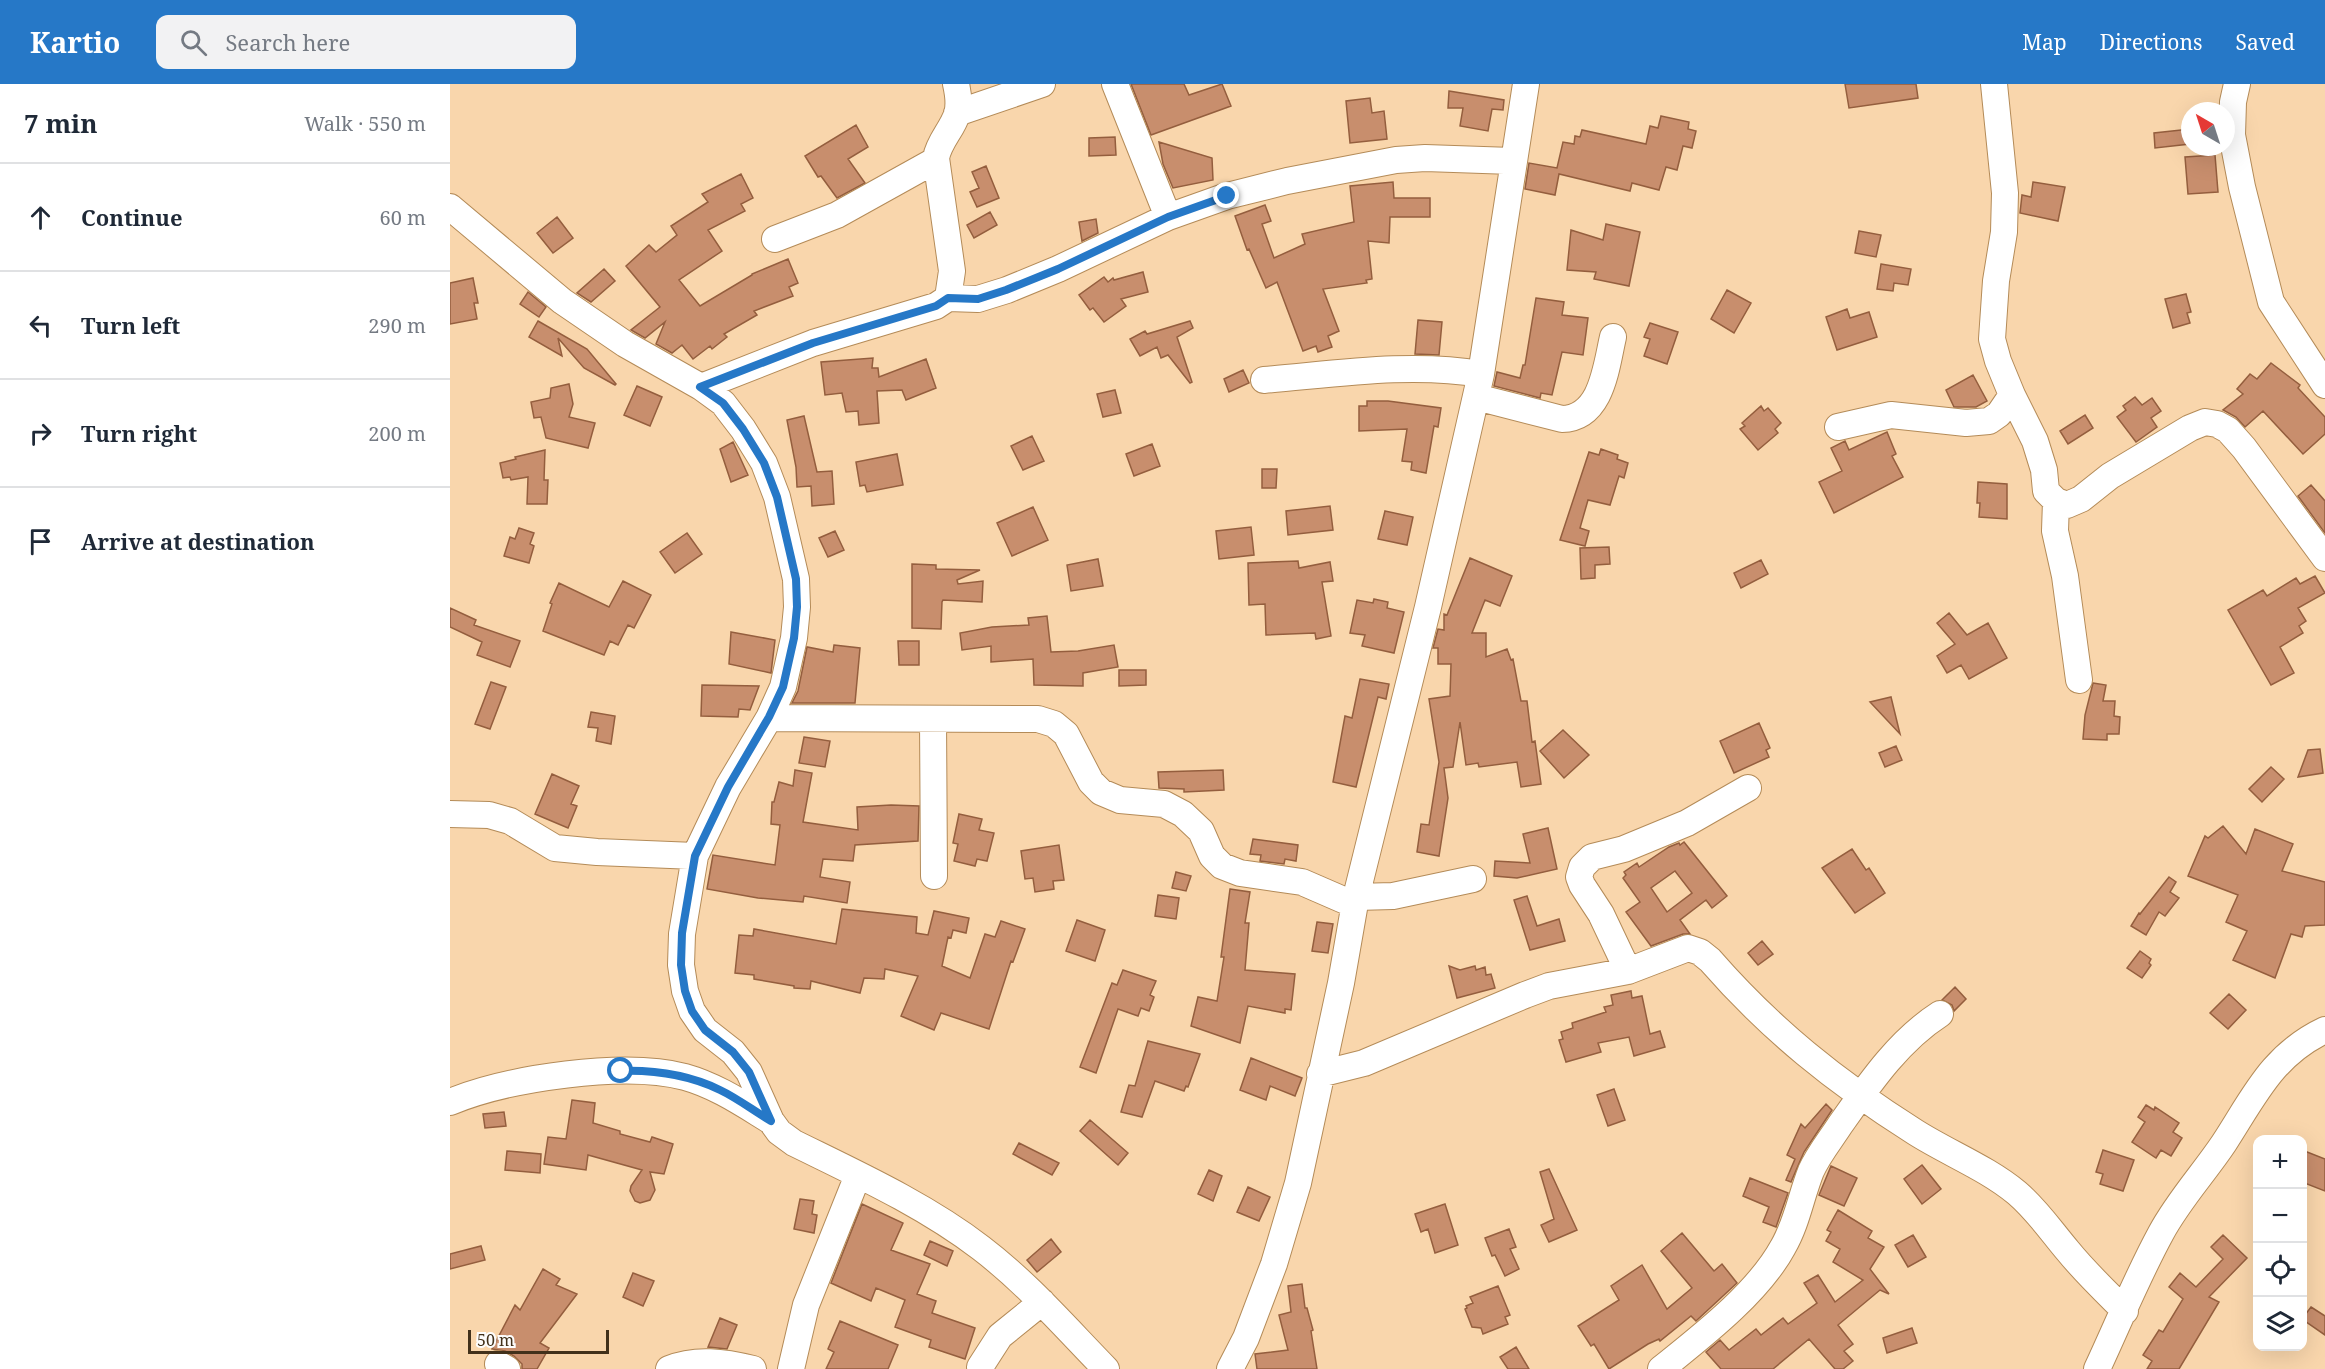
<!DOCTYPE html>
<html lang="en">
<head>
<meta charset="utf-8">
<style>
  body { margin:0; font-family:"Noto Serif",serif; background:#f2f2f3; color:#1f2937 }
  .controls { position:absolute; right:18px; bottom:18px; display:grid; overflow:hidden; border-radius:12px; box-shadow:0 6px 24px #0002 }
  .controls button { width:54px; height:54px; display:grid; place-items:center; padding:0; border:0; border-bottom:2px solid #e0e1e3; background:#fff; color:#1f2937; font:30px sans-serif }
  .compass { position:absolute; left:1731px; top:18px; width:54px; height:54px; border-radius:50%; background:#fff; box-shadow:0 6px 24px #0002; rotate:321deg }
  .scale { position:absolute; left:18px; bottom:15px; width:141px; box-sizing:border-box; padding-left:6px; border:3px solid #42311b; border-top:0; font-size:16px; line-height:21px; white-space:nowrap; color:#42311b; -webkit-text-stroke:4px #fdfdfd; paint-order:stroke }
  .stop { position:absolute; width:18px; height:18px; margin:-14px; border:4px solid #2678c7; border-radius:50%; background:#fff }
  .stop.end { background:#2678c7; border-color:#fff; box-shadow:0 2px 6px #0008 }
  .list { margin:0; padding:0; list-style:none }
  h2 { display:flex; justify-content:space-between; align-items:center; height:78px; margin:0; padding:0 24px; font-size:26px }
  h2 small { font-size:20px; font-weight:400; color:#747a83 }
  .list li { display:grid; grid-template-columns:39px 1fr auto; gap:18px; align-items:center; box-sizing:border-box; height:108px; padding:0 24px; border-top:2px solid #e0e1e3 }
  .list b { display:block; font-size:22px; white-space:nowrap }
  .list em { font-size:20px; font-style:normal; color:#747a83 }
  .icon { flex:none; width:33px; height:33px; fill:none; stroke:currentColor; stroke-width:2; stroke-linecap:round; stroke-linejoin:round }
  .map { position:relative; flex:none; width:1875px; height:1285px; overflow:hidden }
  header { display:flex; align-items:center; gap:36px; box-sizing:border-box; height:84px; padding:0 30px; background:#2678c7; color:#fff }
  header strong { font-size:28px }
  nav { display:flex; gap:33px; margin-inline-start:auto; font-size:21px }
  .search { width:420px; height:54px; background:#f2f2f3; display:flex; align-items:center; gap:15px; box-sizing:border-box; padding:0 21px; border-radius:12px; color:#747a83; font-size:22px }
  main { display:flex }
  aside { flex:1; background:#fff }
  .map>svg:first-child { display:block }
</style>
</head>
<body>
<header>
<strong>Kartio</strong>
<div class="search"><svg class="icon" aria-label="search" viewBox="0 0 24 24"><circle cx="10" cy="10" r="6"/><path d="M15 15l6 6"/></svg>Search here</div>
<nav><a>Map</a><a>Directions</a><a>Saved</a></nav>
</header>
<main>
<aside>
<h2>7 min<small>Walk · 550 m</small></h2>
<ul class="list">
<li><svg class="icon" aria-label="ahead" viewBox="0 0 24 24"><path d="M12 20V5M6 11l6-6 6 6"/></svg><div><b>Continue</b></div><em>60 m</em></li>
<li><svg class="icon" aria-label="left" viewBox="0 0 24 24"><path d="M17 20v-9H6M10 6l-5 5 5 5"/></svg><div><b>Turn left</b></div><em>290 m</em></li>
<li><svg class="icon" aria-label="right" viewBox="0 0 24 24"><path d="M7 20v-9h11M14 6l5 5-5 5"/></svg><div><b>Turn right</b></div><em>200 m</em></li>
<li><svg class="icon" aria-label="arrive" viewBox="0 0 24 24"><path d="M6 21V4h12l-3 4 3 4H6"/></svg><div><b>Arrive at destination</b></div></li>
</ul>
</aside>
<div class="map">
<svg width="1875" height="1285" viewBox="0 0 1875 1285">
  <rect width="100%" height="100%" fill="#f9d6ac"/>
  <!-- building -->
  <path fill="#c88e6d" stroke="#945e3e" stroke-width="1.5" fill-rule="evenodd" d="M681,0H734L739,11L772,0L781,22L701,51Z
    M1395,0H1466L1468,14L1399,24Z
    M999,7L1054,16L1053,26L1042,25L1038,47L1010,42L1013,24H998Z
    M920,14L922,29L934,27L937,55L900,59L896,17Z
    M1211,32L1239,38L1238,45L1246,47L1242,64L1233,62L1227,86L1216,83L1209,106L1182,99L1180,107L1109,90L1105,111L1075,105L1079,79L1107,84L1113,58L1124,60L1125,52L1130,53L1132,46L1196,60L1200,42L1208,44Z
    M406,41L418,63L398,75L415,99L387,114L371,92L368,93L355,72Z
    M1740,45V60L1705,64L1704,49Z
    M665,53L666,71L639,72V54Z
    M709,58L762,74L763,96L723,104L713,80Z
    M1765,71L1768,108L1738,110L1735,73Z
    M536,82L549,114L527,123L520,108L529,104L522,88Z
    M291,90L303,114L291,120L295,127L258,146L272,167L229,196L250,222L302,191V190L338,175L348,199L339,203L343,212L304,227L307,231L274,250L277,253L262,265L260,262L243,275L232,261L222,269L206,260L215,238L195,254L181,246L210,223L176,182L199,161L206,168L227,151L221,142L258,118L252,110Z
    M943,98L944,114H980V133H940L939,159L918,157L922,195L916,196L917,199L873,205L889,247L878,252L882,263L868,268L866,262L853,267L827,198L816,204L799,165L797,166L785,132L815,121L821,137L812,140L824,174L855,160L852,150L904,138L900,102Z
    M1583,98L1615,103L1608,137L1570,129L1572,111L1581,113Z
    M540,128L547,141L524,154L517,141Z
    M107,133L123,154L103,169L87,149Z
    M646,135L648,149L632,157L629,138Z
    M1156,140L1190,148L1179,202L1144,195L1146,188L1117,186L1121,146L1153,156Z
    M1409,147L1431,151L1426,173L1405,169Z
    M1431,180L1461,185L1458,201L1444,199L1443,207L1427,205Z
    M154,185L165,197L141,218L127,209Z
    M693,188L698,208L671,215L676,222L654,238L643,224L640,226L629,211L654,193L658,198L663,194L664,196Z
    M23,194L28,219H24L27,235L0,240V199Z
    M1277,206L1301,219L1284,249L1261,235Z
    M78,208L96,223L89,233L70,220Z
    M1736,210L1741,228L1737,229L1740,239L1723,244L1715,215Z
    M1086,214L1114,218L1112,231L1138,234L1133,271L1112,268L1102,311L1091,309L1090,314L1044,302L1047,288L1070,294L1073,281H1075Z
    M1397,225L1400,234L1419,228L1427,253L1387,266L1376,233Z
    M968,236L992,238L989,271L965,270Z
    M88,237L137,265L166,300L165,301L134,284L108,254L112,272L79,253Z
    M740,237L743,244L727,253L742,298L740,299L718,271L711,274L707,263L690,272L680,255L695,247L697,250Z
    M1200,239L1228,248L1217,280L1194,272L1200,255L1194,253Z
    M423,274L422,284H428L429,293L476,275L486,304L456,316L452,306L427,307L429,339L409,341L408,327L396,328L392,309L375,311L371,278Z
    M1821,279L1850,301L1848,304L1875,333V350L1853,370L1813,327L1795,343L1786,333L1773,326L1793,310L1787,305L1800,290L1807,295Z
    M793,286L799,299L779,308L774,295Z
    M1523,291L1537,317L1526,323H1504L1496,306Z
    M119,300L123,320L119,333L145,339L138,364L96,354L91,333L84,334L81,318L100,314L101,304Z
    M187,302L212,313L200,342L174,331Z
    M665,306L671,329L653,333L647,310Z
    M1685,313L1692,321L1702,314L1711,327L1701,334L1707,343L1686,358L1667,333L1676,326L1673,322Z
    M917,317H938L991,324L988,343L984,342L976,389L961,386L962,378L952,377L957,345L909,347V322H917Z
    M1311,322L1314,327L1318,324L1331,339L1325,345L1328,349L1308,366L1290,345L1295,342L1292,339Z
    M1635,331L1643,344L1618,360L1610,347Z
    M354,332L367,388L382,387L384,420L362,422L361,402L347,403L346,383L337,336Z
    M1437,348L1446,370L1442,372L1453,393L1384,429L1369,398L1392,387L1381,364L1395,357L1399,366Z
    M582,352L594,377L573,386L561,362Z
    M283,358L298,391L281,398L270,365Z
    M702,360L710,382L684,392L676,370Z
    M1151,365L1168,371L1167,375L1178,379L1174,394L1169,392L1160,421L1138,416L1130,444L1139,447L1135,462L1110,456L1139,368L1149,371Z
    M95,366L94,396H98L97,420H77L78,393L61,396L60,393L53,394L50,379L66,375L65,373Z
    M447,370L453,401L417,408L415,401L410,402L406,378Z
    M812,385H827L826,404H812Z
    M1528,398L1557,400V435L1529,433L1530,419H1527Z
    M1861,401L1875,417V449L1848,412Z
    M880,422L883,446L838,451L836,427Z
    M583,423L598,456L562,472L547,439Z
    M935,427L963,433L957,461L928,455Z
    M801,443L804,471L769,475L766,447Z
    M69,444L84,449L80,460L84,462L79,479L54,472L60,453L65,455Z
    M385,447L394,466L378,473L369,454Z
    M237,449L252,470L225,489L210,468Z
    M1159,463L1160,480L1145,481V494L1131,495L1130,464Z
    M1020,474L1062,492L1050,522L1035,516L1022,549H1036V573L1057,565L1061,576L1063,575L1071,617H1077L1082,658L1085,657L1091,700L1071,703L1067,678L1029,683L1028,679L1016,681L1010,638L1003,683L994,684L998,714L989,772L967,768L971,740L979,741L989,678L979,615L1000,612L1001,580H988V564H983L988,545L994,546V530L997,531Z
    M648,475L653,502L621,507L617,481Z
    M1311,476L1318,490L1291,504L1284,489Z
    M848,477L849,484L880,478L883,497L872,498L881,552L866,555L865,549L816,551L815,520L799,521L798,479Z
    M462,480L486,481V485L530,486L507,496L508,500L533,497L532,518L493,516L492,518L491,545L462,544Z
    M1865,492L1875,509L1848,524L1856,537L1849,542L1853,549L1830,563L1844,589L1821,601L1778,526L1813,506L1817,512L1846,494L1850,500Z
    M173,497L201,511L184,544L178,541L168,561L160,557L154,571L93,547L102,520L100,519L109,499L159,523Z
    M924,515L938,518L937,524L954,528L944,569L912,562L915,551L900,549L907,516L923,519Z
    M0,524L26,536L24,541L70,557L60,583L27,571L32,558L0,543Z
    M1499,529L1517,551L1538,539L1557,574L1519,595L1511,581L1497,589L1487,572L1505,560L1487,539Z
    M597,532L601,568L628,567L664,561L668,583L633,589V602L584,601L583,575L541,578V562L512,566L510,549L542,543L579,541L578,534Z
    M281,548L325,556L321,589L279,580Z
    M448,557H469V581H449Z
    M384,561L410,564L405,619H342L348,607L357,563L383,568Z
    M669,586H696V601L669,602Z
    M910,595L939,600L936,615L928,613L906,703L883,698L895,632L902,634Z
    M41,598L56,603L40,645L25,640Z
    M1643,599L1656,601L1653,617H1665L1664,632L1670,633L1669,650H1657V656L1633,655L1635,631Z
    M252,601L309,602L300,626L289,625L288,633L251,632Z
    M1441,613L1450,650L1420,618Z
    M141,628L165,632L161,660L146,657L148,644L138,643Z
    M1309,639L1320,664L1316,666L1319,673L1284,689L1270,657Z
    M1113,646L1139,671L1114,694L1090,667Z
    M354,653L380,657L375,683L349,679Z
    M1446,662L1452,676L1435,683L1429,669Z
    M1870,665L1873,689L1848,693L1858,666Z
    M1821,683L1834,695L1812,718L1799,705Z
    M345,686L362,689L353,738L408,746L407,723L441,721L469,722L468,757L405,761L403,777L373,775L370,793L400,798L397,819L354,812L353,818L308,814L257,805L263,771L325,781L330,741L321,740L322,718H324L329,698L343,702Z
    M773,686L774,706L734,708V705L709,704L708,688Z
    M102,690L129,702L121,720L127,722L118,744L85,730Z
    M509,730L532,735L529,746L544,749L537,777L527,775L525,782L504,777L508,760L503,759Z
    M1773,742L1796,770L1805,745L1843,760L1832,787L1875,798V841L1855,842L1852,853L1841,850L1825,894L1783,876L1797,847L1776,838L1788,811L1738,792L1755,752L1758,754Z
    M1098,744L1107,785L1067,794L1044,792L1045,777L1080,779L1073,750Z
    M803,755L848,761L846,777L835,775L834,780L810,777L811,771L800,770Z
    M1234,758L1277,812L1262,824L1256,816L1230,836L1240,850H1233L1201,862L1176,828L1190,818L1173,794L1176,791L1174,788L1187,779L1189,783L1219,763L1229,759L1230,761ZM1225,787L1242,809L1217,828L1201,804Z
    M609,761L614,796L603,797L604,805L585,808L583,794L575,795L571,767Z
    M1402,765L1416,786L1419,784L1435,809L1405,829L1372,784Z
    M726,788L741,792L736,807L722,804Z
    M1719,793L1726,798L1720,808L1729,814L1715,832L1709,828L1696,851L1681,842L1689,829L1690,830Z
    M780,805L800,808L795,839H799L795,886L845,890L841,926L835,925V929L798,922L790,959L741,942L748,913L767,917L774,873H771Z
    M708,811L729,814L726,835L705,832Z
    M1077,812L1087,842L1109,835L1115,857L1080,866L1064,816Z
    M392,825L467,833L466,849L478,851L484,827L519,834L516,849L503,846L501,854L498,853L492,882L520,894L535,850L545,853L551,837L575,845L563,878L561,877L539,945L491,929L484,946L451,932L468,892L435,885L434,895L414,894L410,909L361,897L360,905L344,904V902L304,895V891L285,889L289,851L303,852L304,845L386,860Z
    M627,836L655,846L645,877L616,867Z
    M867,838L883,840L878,869L862,867Z
    M1312,857L1323,870L1308,881L1298,869Z
    M1690,867L1701,875L1699,879L1701,881L1692,894L1677,884Z
    M999,882L1010,886L1025,882L1026,886L1035,883L1036,891L1041,890L1045,904L1007,914Z
    M673,886L706,897L700,911L704,913L699,927L691,924L688,932L668,925L646,989L630,983L662,899L667,901Z
    M1505,903L1516,915L1504,927L1502,921L1492,916Z
    M1181,907L1182,914L1192,912L1200,950L1210,947L1215,963L1184,972L1179,953L1148,959L1151,968L1116,978L1109,956L1113,955L1111,948L1123,944L1122,939L1156,928L1154,923L1163,921L1161,911Z
    M1779,910L1796,926L1778,945L1760,929Z
    M698,957L750,970L738,1003L736,1002L734,1007L705,997L692,1033L671,1028L679,1001L685,1002Z
    M801,974L852,994L845,1012L820,1002L816,1016L790,1006Z
    M1164,1005L1175,1036L1158,1042L1147,1011Z
    M122,1016L145,1019L143,1039L170,1047V1050L200,1058L202,1053L223,1060L214,1090L200,1088L205,1106L200,1116L190,1119L185,1117L180,1107L181,1102L192,1086L138,1071L136,1086L94,1080L98,1053L116,1055Z
    M1376,1020L1382,1026L1354,1068L1341,1098L1336,1096L1345,1075L1337,1071L1351,1040L1355,1044Z
    M1696,1021L1704,1026L1705,1023L1729,1039L1723,1048L1732,1054L1721,1072L1711,1066L1706,1074L1682,1058L1695,1038L1688,1033Z
    M54,1028L56,1042L35,1044L33,1030Z
    M640,1036L678,1069L668,1081L630,1047Z
    M569,1059L609,1079L602,1091L563,1070Z
    M1653,1066L1684,1076L1673,1107L1650,1100L1653,1090L1646,1088Z
    M1852,1066L1875,1075V1107L1852,1098Z
    M57,1067L91,1070L90,1089L55,1086Z
    M1472,1081L1491,1105L1472,1120L1454,1095Z
    M1381,1082L1407,1094L1394,1122L1369,1111Z
    M1099,1085L1127,1146L1099,1158L1091,1141L1104,1135L1090,1088Z
    M759,1086L772,1092L763,1117L748,1110Z
    M1300,1094L1338,1109L1326,1143L1313,1138L1319,1123L1293,1112Z
    M798,1103L820,1113L809,1137L787,1128Z
    M350,1115L364,1117L362,1130L367,1131L364,1149L344,1145Z
    M412,1120L453,1139L441,1166L480,1180L467,1210L486,1217L482,1229L525,1244L515,1275L479,1263L481,1256L445,1243L455,1216L426,1204L421,1217L381,1199Z
    M995,1120L1008,1161L985,1169L978,1145L971,1148L965,1130Z
    M1388,1126L1422,1147L1418,1154L1434,1163L1420,1185L1439,1210L1430,1206L1388,1241L1403,1260L1394,1267L1403,1277L1393,1285H1385L1359,1255L1323,1285H1271L1256,1268L1270,1256L1279,1266L1306,1245L1311,1251L1333,1234L1338,1240L1367,1219L1354,1199L1368,1191L1385,1218L1413,1196L1383,1178L1390,1165L1376,1157L1381,1148L1377,1146Z
    M1059,1145L1066,1163L1060,1165L1069,1185L1055,1192L1045,1171L1042,1172L1035,1154Z
    M1232,1149L1264,1187L1272,1180L1287,1199L1246,1237L1241,1232L1210,1257L1209,1255L1198,1260L1159,1285L1144,1260L1141,1262L1128,1242L1169,1216L1161,1202L1192,1181L1217,1225L1242,1204L1211,1167Z
    M1463,1151L1476,1173L1458,1183L1445,1161Z
    M1773,1151L1797,1174L1759,1213L1769,1218L1729,1285H1697L1702,1277L1693,1271L1709,1246L1713,1248L1733,1215L1719,1203L1730,1189L1746,1203L1773,1175L1761,1163Z
    M601,1155L611,1168L587,1188L577,1176Z
    M480,1157L503,1167L497,1182L474,1171Z
    M31,1162L35,1176L0,1185V1170Z
    M93,1185L110,1195L106,1201L127,1210L90,1259L99,1264L87,1285H72V1280L64,1272L55,1267L42,1265L65,1221L70,1226Z
    M183,1189L204,1197L193,1222L173,1213Z
    M852,1200L855,1224H857L863,1246L861,1247L867,1285H807L805,1270L838,1266L829,1231L841,1228L838,1202Z
    M1048,1202L1060,1231L1055,1233L1058,1240L1033,1250L1031,1244L1022,1243L1015,1225L1017,1224L1016,1222L1023,1219L1020,1213Z
    M1861,1223L1875,1232V1251L1852,1235Z
    M270,1234L287,1241L277,1265L258,1263Z
    M390,1237L448,1261L438,1285H376L384,1268L378,1265Z
    M1462,1244L1467,1259L1437,1269L1433,1254Z
    M1066,1263L1079,1285H1058L1050,1273Z"/>
  <g fill="none" stroke-linecap="round" stroke-linejoin="round">
    <!-- minor casing -->
    <g stroke="#b48b58" stroke-width="28">
      <path id="minor" d="M665,0L718,133
        M1544,0L1555,109L1554,148L1546,197L1542,255L1548,277L1562,311L1585,357L1594,386L1596,407L1606,417L1617,421L1631,415L1660,392L1740,344L1755,338L1767,340L1778,346L1794,364L1875,474
        M1787,0L1783,18L1782,51L1792,103L1821,218L1875,301
        M507,29L592,0
        M0,123L112,217L175,260L251,303L273,319L293,345L314,379L327,413L346,495L347,523L344,554L333,603L319,634L278,703L245,772L232,850L231,881L235,907L242,927L255,946L283,968L299,988L321,1037L329,1048L344,1059C407,1090 475,1121 531,1164C577,1199 615,1243 656,1285
        M325,155L387,131L486,76
        M498,214L528,215L557,206L608,185L718,133L777,112L837,97L946,76L975,74L1062,77
        M814,296C885,290 960,278 1031,290
        M251,303L363,259L486,222L498,214L502,187L486,74C489,57 502,46 507,30C510,20 508,9 506,0
        M1026,313L1112,335C1152,334 1156,283 1163,253
        M1388,343L1441,331L1516,339L1539,337L1549,330L1562,311
        M1606,417L1605,447L1615,492L1629,596
        M319,634L588,635L604,640L616,650L641,698L651,708L670,716L714,720L733,730L751,747L762,772L772,782L790,789L852,798L905,821
        M483,635L484,792
        M0,730L39,731L60,737L105,764L147,768L245,772
        M906,813L943,812L1023,795
        M1178,887L1151,830L1132,801L1129,793L1132,783L1142,773L1174,765L1237,739L1298,704
        M870,990L914,979L1075,911L1099,902L1178,887L1238,864L1250,868L1260,876C1321,946 1386,998 1465,1048C1498,1069 1537,1084 1567,1109C1587,1126 1601,1147 1618,1167C1635,1188 1655,1207 1675,1227
        M0,1018C58,994 174,977 235,993C267,1002 293,1020 321,1037
        M48,1280L57,1285
        M530,1283L550,1252L592,1218
        M219,1285C246,1274 274,1278 303,1285
        M341,1285L356,1221L408,1091
        M780,1285L796,1254L824,1180L848,1099L891,899L906,813L978,523L1031,290L1076,0
        M1211,1285C1252,1252 1308,1209 1333,1163C1347,1139 1351,1112 1361,1087C1368,1071 1381,1055 1390,1041C1419,1000 1448,957 1490,930
        M1647,1285C1668,1240 1687,1193 1711,1149C1728,1117 1754,1089 1774,1059C1804,1013 1822,971 1875,946"/>
    </g>
    <!-- minor -->
    <use href="#minor" stroke="#fff" stroke-width="26"/>
  </g>
  <g fill="none" stroke-linecap="round" stroke-linejoin="round">
    <!-- route -->
    <path stroke="#2678c7" stroke-width="8" d="M171,987C204,986 239,991 270,1006C287,1014 304,1027 321,1037L299,988L283,968L255,946L242,927L235,907L231,881L232,849L245,772L278,703L319,633L333,603L344,554L347,523L346,495L327,413L314,379L293,345L273,319L250,303L363,259L486,222L498,214L528,215L556,206L608,185L718,133L777,112"/>
  </g>
</svg>
<div class="controls">
<button>+</button>
<button>−</button>
<button><svg class="icon" aria-label="locate" viewBox="0 0 24 24"><circle cx="12" cy="12" r="6"/><path d="M12 2v4M12 18v4M2 12h4M18 12h4"/></svg></button>
<button><svg class="icon" aria-label="layers" viewBox="0 0 24 24"><path d="M12 4l9 5-9 5-9-5zM3 14l9 5 9-5"/></svg></button>
</div>
<svg class="compass" viewBox="-18 -18 36 36"><path d="M0-13l5 13h-10z" fill="#e53935"/><path d="M0 13l5-13h-10z" fill="#747a83"/></svg>
<div class="scale">50 m</div>
<div class="stop" style="left:171px;top:987px"></div>
<div class="stop end" style="left:777px;top:112px"></div>
</div>
</main>
</body>
</html>
